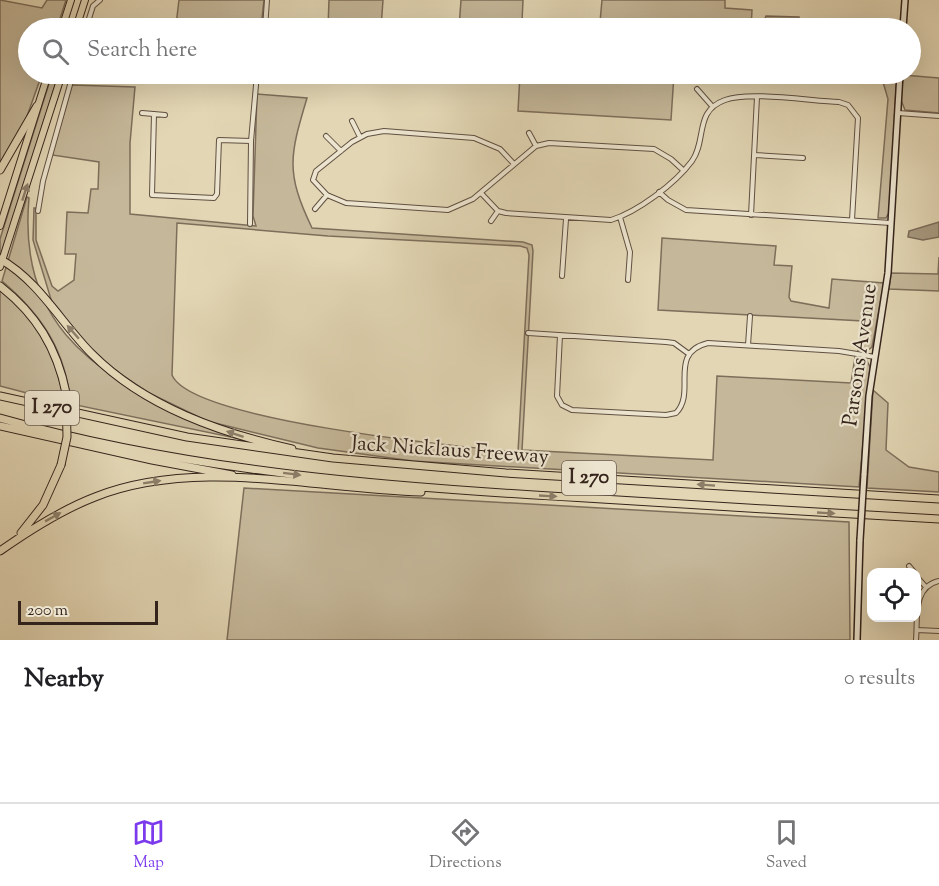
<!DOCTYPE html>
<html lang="en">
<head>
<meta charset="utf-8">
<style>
  body { margin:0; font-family:"Sorts Mill Goudy",serif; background:#f6f6f6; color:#202124 }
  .controls { position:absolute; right:18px; bottom:18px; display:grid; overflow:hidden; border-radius:12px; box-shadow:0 6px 24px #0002 }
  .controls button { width:54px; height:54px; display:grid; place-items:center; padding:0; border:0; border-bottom:2px solid #e0e0e0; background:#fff; color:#202124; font:30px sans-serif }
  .scale { position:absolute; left:18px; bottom:15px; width:140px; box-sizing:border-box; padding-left:6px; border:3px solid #35241c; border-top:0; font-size:16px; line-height:21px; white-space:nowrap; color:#35241c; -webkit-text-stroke:4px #ece4ce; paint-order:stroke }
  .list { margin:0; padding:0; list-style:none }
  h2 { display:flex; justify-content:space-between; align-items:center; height:78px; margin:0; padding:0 24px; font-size:26px }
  h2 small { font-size:20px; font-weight:400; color:#757577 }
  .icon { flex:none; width:33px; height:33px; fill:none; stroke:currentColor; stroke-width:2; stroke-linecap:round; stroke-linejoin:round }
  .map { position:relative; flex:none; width:939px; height:640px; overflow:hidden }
  .search { position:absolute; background:#fff; box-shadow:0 6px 24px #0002; left:18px; right:18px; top:18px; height:66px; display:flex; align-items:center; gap:15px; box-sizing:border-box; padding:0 21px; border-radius:33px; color:#757577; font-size:22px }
  .sheet { height:162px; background:#fff }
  nav { display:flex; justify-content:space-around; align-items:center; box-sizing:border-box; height:84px; border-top:2px solid #e0e0e0; background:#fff; font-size:16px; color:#757577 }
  nav a { display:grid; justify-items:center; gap:3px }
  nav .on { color:#7c3aed }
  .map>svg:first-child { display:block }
</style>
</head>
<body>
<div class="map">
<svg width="939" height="640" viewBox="0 0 939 640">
  <rect width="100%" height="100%" fill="#e2d6b4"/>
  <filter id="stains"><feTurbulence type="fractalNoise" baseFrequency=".00333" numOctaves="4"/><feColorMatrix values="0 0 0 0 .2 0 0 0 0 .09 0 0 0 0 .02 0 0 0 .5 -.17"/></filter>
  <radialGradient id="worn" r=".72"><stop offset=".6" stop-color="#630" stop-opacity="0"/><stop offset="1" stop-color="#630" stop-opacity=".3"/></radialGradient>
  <!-- green -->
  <path fill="#c5b89a" stroke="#7d6e5b" stroke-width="1.5" fill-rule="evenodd" d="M0,0L42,8L47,0H66L57,28H28V74H42L26,119L0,166Z
    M179,0H264L261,28H117V23L176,25Z
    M329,0H383L381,28H328Z
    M461,0H523L522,22H600L602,0H725V8L752,10L751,28H459Z
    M52,74H59L0,258V239Z
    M520,74H674L671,120L518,111Z
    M790,74L886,76V74H897L889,213L886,218H878L888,99L883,82Z
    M903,75L939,78V113L905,110L901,100Z
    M72,85L135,87L130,143V214L256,226L253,216L257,94L307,98C290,155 285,172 312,228L523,242L532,245L533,251L522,450L713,460L717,376L851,383L855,357L866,359L870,367L859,487L413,461L318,448L207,421L149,393L100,360L53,306L33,240L34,208H36V240L52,286L58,291L74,280L76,254H65L67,212L88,213L91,189H98L99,162L52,155ZM177,223L328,236L520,246L527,248L529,255L518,452C463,447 191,421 172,375Z
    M27,197L29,198C18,318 86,371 188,415C199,420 235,431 240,439L71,404C65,350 43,316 2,281Z
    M662,238L776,246L774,265L792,266L789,297L791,301L829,308L832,279L884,283L872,347L867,351L858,350L863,321L658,310Z
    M939,257V291L889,289L891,273L938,274Z
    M0,290C38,317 56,358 65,403L0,386Z
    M873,390L888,403L886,450L909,467L939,472V492L867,488Z
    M244,488L849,522L850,640H227Z"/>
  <!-- water -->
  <path fill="#a79980" stroke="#796a58" stroke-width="1.5" d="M766,16L799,17V28H761Z
    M939,222V237L923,240L908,237L909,231Z"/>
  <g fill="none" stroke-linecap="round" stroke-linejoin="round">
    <!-- street casing -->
    <g stroke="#605042" stroke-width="6">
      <path id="street" d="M86,28L93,6L100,0
        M265,28L267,0
        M697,89L712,106
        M142,113L165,115
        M898,113L939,116
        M154,114L152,195L214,198L217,194L219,140L251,141
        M352,121L360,137
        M529,133L536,146
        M326,136L341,151
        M754,155L803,158
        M514,164L500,149L474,138L384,131L367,134L352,142L316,171L313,180L327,195L346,203L448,210L473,199L536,146L549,143L654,149L671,159L683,170
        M659,192L668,200L686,210L891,223
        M481,193L498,211L506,213L611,220C637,212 675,184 692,161C707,140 694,111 725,100C749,91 811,101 839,102L848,105L858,118L852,220
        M315,209L327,195
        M38,211L43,181L73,74
        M751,215L757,97
        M620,217L630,252L628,280
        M491,221L498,211
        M250,224L251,141L257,74
        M562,276L566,219
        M528,333L666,342L674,343L689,354
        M560,335L557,396L562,405L572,410L666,415L676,413C697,392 667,353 708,343L839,351L875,357
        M748,345L750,316
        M909,566L914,572
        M916,576L926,587
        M917,630L939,631
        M916,640C918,619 912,587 939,581"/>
    </g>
    <!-- secondary casing -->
    <g stroke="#35241c" stroke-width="8">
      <path id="secondary" d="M903,28L905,0
        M864,475L869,396L888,273L900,74
        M857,640L860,540"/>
    </g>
    <!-- primary casing -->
    <g stroke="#35241c" stroke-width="8">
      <path id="primary" d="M62,28L71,0
        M76,28L85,0
        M0,226L48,74
        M0,267L62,74"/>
    </g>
    <!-- highway casing -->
    <g stroke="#35241c" stroke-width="9">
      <path id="highway" d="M0,170L37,106
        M0,259C39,281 61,323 92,354C145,407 221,433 292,449
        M0,286C36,314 57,348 66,393
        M0,396L187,437L333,458L506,473L939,499
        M0,418C195,473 400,488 602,499C714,506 827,513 939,519
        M0,426L152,460L232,475
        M21,533L43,505L61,465
        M0,551C30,530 61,510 95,497C196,457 315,489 421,492"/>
    </g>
    <!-- street -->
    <use href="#street" stroke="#ece4ce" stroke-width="4"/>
    <!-- secondary -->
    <use href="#secondary" stroke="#ece4ce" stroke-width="5"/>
    <!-- primary -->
    <use href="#primary" stroke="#e2d6b4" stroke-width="6"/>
    <!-- highway -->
    <use href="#highway" stroke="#e2d6b4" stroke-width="7"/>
    <!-- secondary-bridge casing -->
    <g stroke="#35241c" stroke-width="8" stroke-linecap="butt">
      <path id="secondary-bridge" d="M860,540L864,475"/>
    </g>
    <!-- highway-bridge casing -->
    <g stroke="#35241c" stroke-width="9" stroke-linecap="butt">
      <path id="highway-bridge" d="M61,465L67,437L66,393"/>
    </g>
    <!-- secondary-bridge -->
    <use href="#secondary-bridge" stroke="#ece4ce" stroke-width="5"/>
    <!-- highway-bridge -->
    <use href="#highway-bridge" stroke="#e2d6b4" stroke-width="7"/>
  </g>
  <!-- one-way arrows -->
  <defs><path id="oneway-solid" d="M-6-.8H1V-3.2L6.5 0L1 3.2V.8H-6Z" transform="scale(1.5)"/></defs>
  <g fill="#8c7d68">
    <use href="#oneway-solid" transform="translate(25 192) rotate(-72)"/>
    <use href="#oneway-solid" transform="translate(73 332) rotate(-131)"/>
    <use href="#oneway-solid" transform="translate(235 434) rotate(-162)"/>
    <use href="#oneway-solid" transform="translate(292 474) rotate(7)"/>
    <use href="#oneway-solid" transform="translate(152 482) rotate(-9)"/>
    <use href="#oneway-solid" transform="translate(706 485) rotate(-176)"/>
    <use href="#oneway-solid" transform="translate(548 496) rotate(3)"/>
    <use href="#oneway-solid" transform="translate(826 513) rotate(3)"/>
    <use href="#oneway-solid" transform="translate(53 517) rotate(-29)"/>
  </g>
  <g text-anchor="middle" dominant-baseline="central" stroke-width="4.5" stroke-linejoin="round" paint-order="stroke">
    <!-- shield labels -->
    <g fill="#ece4ce" stroke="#6c5e51" stroke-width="1.5">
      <rect x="25" y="391" width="54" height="34" rx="4.5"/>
      <rect x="562" y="461" width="54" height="34" rx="4.5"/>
    </g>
    <g font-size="20" font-weight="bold" fill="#35241c">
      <text x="52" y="408">I 270</text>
      <text x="589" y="478">I 270</text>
    </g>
    <!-- street labels -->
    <g font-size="21" fill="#35241c" stroke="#ece4ce">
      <text transform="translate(861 355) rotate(-82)">Parsons Avenue</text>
      <text transform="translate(450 451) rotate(4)">Jack Nicklaus Freeway</text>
    </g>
  </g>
  <rect width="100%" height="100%" filter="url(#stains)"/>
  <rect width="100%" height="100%" fill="url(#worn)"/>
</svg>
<div class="controls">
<button><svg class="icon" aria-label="locate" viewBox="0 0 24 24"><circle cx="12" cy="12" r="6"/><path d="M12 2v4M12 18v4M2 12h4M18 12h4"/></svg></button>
</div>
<div class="scale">200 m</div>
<div class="search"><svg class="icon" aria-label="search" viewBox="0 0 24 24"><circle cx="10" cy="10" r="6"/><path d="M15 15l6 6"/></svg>Search here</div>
</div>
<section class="sheet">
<h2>Nearby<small>0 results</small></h2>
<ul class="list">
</ul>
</section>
<nav>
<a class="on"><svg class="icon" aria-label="map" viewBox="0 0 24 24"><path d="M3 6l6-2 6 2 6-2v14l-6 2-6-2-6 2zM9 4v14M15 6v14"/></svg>Map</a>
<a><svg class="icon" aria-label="directions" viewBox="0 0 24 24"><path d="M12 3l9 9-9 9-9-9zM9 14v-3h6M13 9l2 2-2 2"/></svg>Directions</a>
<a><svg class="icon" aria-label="saved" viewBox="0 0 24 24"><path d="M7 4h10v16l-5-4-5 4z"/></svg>Saved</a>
</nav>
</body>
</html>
